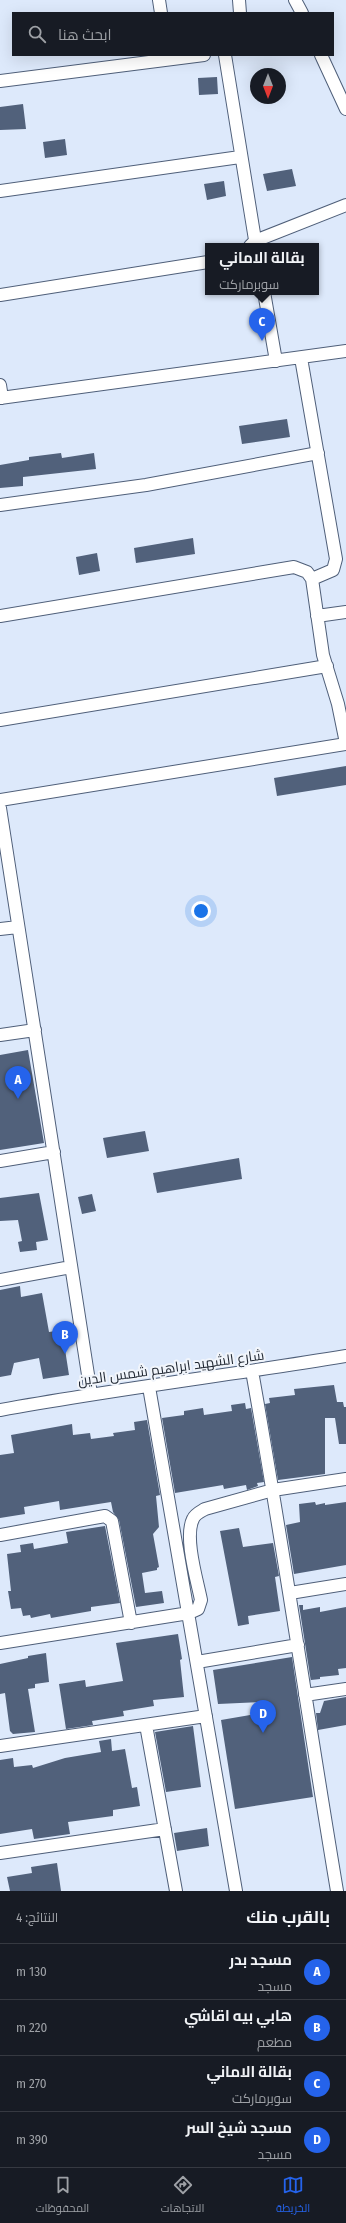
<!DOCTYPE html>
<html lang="ar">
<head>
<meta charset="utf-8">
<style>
  body { margin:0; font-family:"Fira Sans Condensed",Cairo,sans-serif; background:#20242c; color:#f1f3f6; direction:rtl }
  .compass { position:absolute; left:250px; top:68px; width:36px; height:36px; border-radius:50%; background:#171b24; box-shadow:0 4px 16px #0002; rotate:180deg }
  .you { position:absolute; left:201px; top:911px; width:14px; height:14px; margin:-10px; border:3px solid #fff; border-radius:50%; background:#1a73e8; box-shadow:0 0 0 6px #1a73e833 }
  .badge { display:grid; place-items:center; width:26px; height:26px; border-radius:50%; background:#2563eb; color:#fff; font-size:13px; font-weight:700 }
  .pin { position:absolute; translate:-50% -33px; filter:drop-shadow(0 1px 2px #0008) }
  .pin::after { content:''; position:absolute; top:21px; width:14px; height:12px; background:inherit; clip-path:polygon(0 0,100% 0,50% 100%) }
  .popup { position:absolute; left:205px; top:243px; width:114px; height:52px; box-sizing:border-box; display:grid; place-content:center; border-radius:0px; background:#171b24; filter:drop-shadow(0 1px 3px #0005); font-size:13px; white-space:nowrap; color:#9ea1a6 }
  .popup b { font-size:15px; color:#f1f3f6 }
  .popup::after { content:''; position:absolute; left:50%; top:100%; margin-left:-8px; border:8px solid transparent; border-top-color:#171b24 }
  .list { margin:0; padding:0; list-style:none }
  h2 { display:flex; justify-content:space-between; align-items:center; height:52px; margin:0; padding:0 16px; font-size:17px }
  h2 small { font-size:13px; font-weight:400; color:#9ea1a6 }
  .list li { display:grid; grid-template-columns:26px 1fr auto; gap:12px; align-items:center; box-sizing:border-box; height:56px; padding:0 16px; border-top:1px solid #363941 }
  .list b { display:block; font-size:15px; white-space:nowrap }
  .list p { margin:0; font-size:13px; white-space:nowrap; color:#9ea1a6 }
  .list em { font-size:13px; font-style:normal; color:#9ea1a6 }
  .icon { flex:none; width:22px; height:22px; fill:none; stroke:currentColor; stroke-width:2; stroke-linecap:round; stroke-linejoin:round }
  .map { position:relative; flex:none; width:346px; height:1891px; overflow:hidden; direction:ltr }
  .search { position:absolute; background:#171b24; box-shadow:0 4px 16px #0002; left:12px; right:12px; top:12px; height:44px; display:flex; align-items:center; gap:10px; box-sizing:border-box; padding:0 14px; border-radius:0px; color:#9ea1a6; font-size:15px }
  .sheet { height:276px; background:#171b24 }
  nav { display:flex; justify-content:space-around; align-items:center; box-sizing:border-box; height:56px; border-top:1px solid #363941; background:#171b24; font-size:11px; color:#9ea1a6 }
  nav a { display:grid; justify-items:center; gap:2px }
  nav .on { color:#2563eb }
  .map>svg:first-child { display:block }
</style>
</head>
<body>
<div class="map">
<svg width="346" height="1891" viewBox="0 0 346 1891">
  <rect width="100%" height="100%" fill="#dde9fb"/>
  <!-- building -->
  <path fill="#51617b" d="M217,77L218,94L199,95L198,78Z
    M23,104L26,129L0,130V107Z
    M65,139L67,155L45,158L43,142Z
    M292,169L296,186L267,191L263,174Z
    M224,181L226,196L207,200L204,184Z
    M287,419L290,437L242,444L239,426Z
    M61,453L62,458L94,453L96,469L23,477V486L0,488V465L29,460V457Z
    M193,538L195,554L136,563L134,548Z
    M97,553L100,571L79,575L76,557Z
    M346,766V785L277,796L274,778Z
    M28,1050L44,1143L0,1150V1055Z
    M145,1131L149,1151L107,1158L103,1138Z
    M239,1158L242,1179L157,1193L153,1173Z
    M39,1193L48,1240L36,1242L37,1250L20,1252L18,1242L22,1241L18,1220L0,1221V1198Z
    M92,1194L96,1211L82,1214L78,1197Z
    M20,1286L21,1297L42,1293L49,1332L62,1330L69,1375L43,1379L39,1358L14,1363L11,1375L0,1377V1290Z
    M334,1385L337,1402H343L344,1407H346V1444H339L335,1418H325V1474L278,1480L265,1404L270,1403L269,1398L295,1395L294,1389Z
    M245,1403L246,1409L251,1408L264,1482L257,1483L258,1486L247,1490L246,1485L224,1489L223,1485L175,1493L162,1418L184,1415V1411L203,1408L204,1415L232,1411L231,1405Z
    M147,1420L160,1495L156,1496L159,1527L153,1534L159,1567L157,1568V1570L142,1573L145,1593L162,1591L164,1603L136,1607L119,1520L113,1512L111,1502L60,1510L59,1501L24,1507L25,1514L0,1518V1455L14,1453L11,1435L72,1424L73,1435L90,1433L91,1439L114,1436L113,1433L135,1430L134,1422Z
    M315,1502L316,1505L325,1503V1505L346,1502V1565L294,1574L286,1525L300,1522L299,1504Z
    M105,1526L120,1603L91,1607V1611L51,1618L50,1614L31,1618L30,1615L23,1616L21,1608L11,1609L8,1591H11L7,1554L21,1552L20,1545L33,1543L34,1549L68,1543L66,1532Z
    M239,1528L243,1547L273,1543L279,1576L275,1577L280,1611L248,1616L249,1624L238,1626L220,1531Z
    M299,1605H303V1610L320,1607V1612L346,1607V1668L338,1669L339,1675L320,1677V1679L311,1680V1682Z
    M178,1634L182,1659L180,1660L184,1697L153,1700L154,1706L123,1711L124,1716L92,1721L93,1725L66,1729L59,1684L85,1680L86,1687L123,1681L116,1643Z
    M46,1653L49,1682L35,1684V1688L28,1689L35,1732L13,1734L10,1731L5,1693L0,1694V1664L28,1658V1656Z
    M292,1657L313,1797L235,1809L221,1720L261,1713L260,1702L218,1704L213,1670Z
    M346,1697V1725L318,1730L316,1713H320L324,1701Z
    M193,1726L201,1787L166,1792L155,1732Z
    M111,1739L112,1751L125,1749L132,1788L137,1787L140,1806L113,1810V1816L68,1822L70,1834L34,1839L32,1829L0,1834V1760L13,1758L14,1767L32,1765L33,1768L65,1758L101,1752L99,1741Z
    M207,1828L209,1846L177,1851L174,1833Z
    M57,1863L61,1891H10L7,1877L32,1873L31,1867Z"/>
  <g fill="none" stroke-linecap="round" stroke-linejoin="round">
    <!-- street casing -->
    <g stroke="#4f5f79" stroke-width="14">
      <path id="street" d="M159,0L161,13
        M239,0L240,13
        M295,0L302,13
        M225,55L256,246
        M321,55L346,109
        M0,81L204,55
        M0,191L240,157
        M250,246L255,241L346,205
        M264,292L276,361
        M0,295L208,262
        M301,358L336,559L333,570L312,579
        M0,385L2,398
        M0,398L346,351
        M0,505L146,485L318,453
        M0,616L294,567L307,572L312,579L323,655L338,704L346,743
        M317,616L346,612
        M0,720L327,666
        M0,800L346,744
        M0,808L91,1394
        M0,929L18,927
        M0,1035L35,1030
        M0,1161L54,1152
        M0,1280L71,1267
        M252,1371C283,1544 308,1718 337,1891
        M149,1387L236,1891
        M0,1410C115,1389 231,1375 346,1356
        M0,1535L105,1516L112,1521L131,1623
        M290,1593L346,1584
        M0,1643L189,1613L198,1609L201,1600C197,1580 184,1537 193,1519C195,1514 200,1512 205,1509L273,1490L346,1479
        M197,1662L298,1645
        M305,1695L346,1689
        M146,1725L176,1891
        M0,1746L206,1716
        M0,1853L165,1829"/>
    </g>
    <!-- street -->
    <use href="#street" stroke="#fff" stroke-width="12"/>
  </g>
  <g text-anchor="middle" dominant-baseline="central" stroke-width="4" stroke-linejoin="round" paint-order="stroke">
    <!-- street labels -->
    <g font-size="14" fill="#1e2530" stroke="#f1f5fb">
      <text transform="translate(171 1368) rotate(-8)">شارع الشهيد ابراهيم شمس الدين</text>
    </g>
  </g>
</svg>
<svg class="compass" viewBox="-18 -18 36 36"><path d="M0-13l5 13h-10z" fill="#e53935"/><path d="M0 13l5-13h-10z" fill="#9ea1a6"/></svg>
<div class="you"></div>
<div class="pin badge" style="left:18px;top:1099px">A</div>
<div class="pin badge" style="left:65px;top:1354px">B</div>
<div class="pin badge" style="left:262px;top:341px">C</div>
<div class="popup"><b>بقالة الاماني</b>سوبرماركت</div>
<div class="pin badge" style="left:263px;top:1733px">D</div>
<div class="search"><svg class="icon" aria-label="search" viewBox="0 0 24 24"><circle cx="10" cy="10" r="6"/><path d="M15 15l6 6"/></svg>ابحث هنا</div>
</div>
<section class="sheet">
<h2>بالقرب منك<small>النتائج: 4</small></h2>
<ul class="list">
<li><span class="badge">A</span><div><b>مسجد بدر</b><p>مسجد</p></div><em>130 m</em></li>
<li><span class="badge">B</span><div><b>هابي بيه اقاشي</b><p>مطعم</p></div><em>220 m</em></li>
<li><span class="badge">C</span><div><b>بقالة الاماني</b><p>سوبرماركت</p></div><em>270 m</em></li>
<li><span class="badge">D</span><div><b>مسجد شيخ السر</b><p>مسجد</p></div><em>390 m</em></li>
</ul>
</section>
<nav>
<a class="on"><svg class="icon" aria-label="map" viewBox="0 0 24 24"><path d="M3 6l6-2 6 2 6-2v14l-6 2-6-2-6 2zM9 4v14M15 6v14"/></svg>الخريطة</a>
<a><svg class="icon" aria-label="directions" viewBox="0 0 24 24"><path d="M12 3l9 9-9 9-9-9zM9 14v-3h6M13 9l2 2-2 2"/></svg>الاتجاهات</a>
<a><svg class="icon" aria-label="saved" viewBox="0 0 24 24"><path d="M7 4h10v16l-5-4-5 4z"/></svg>المحفوظات</a>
</nav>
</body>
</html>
